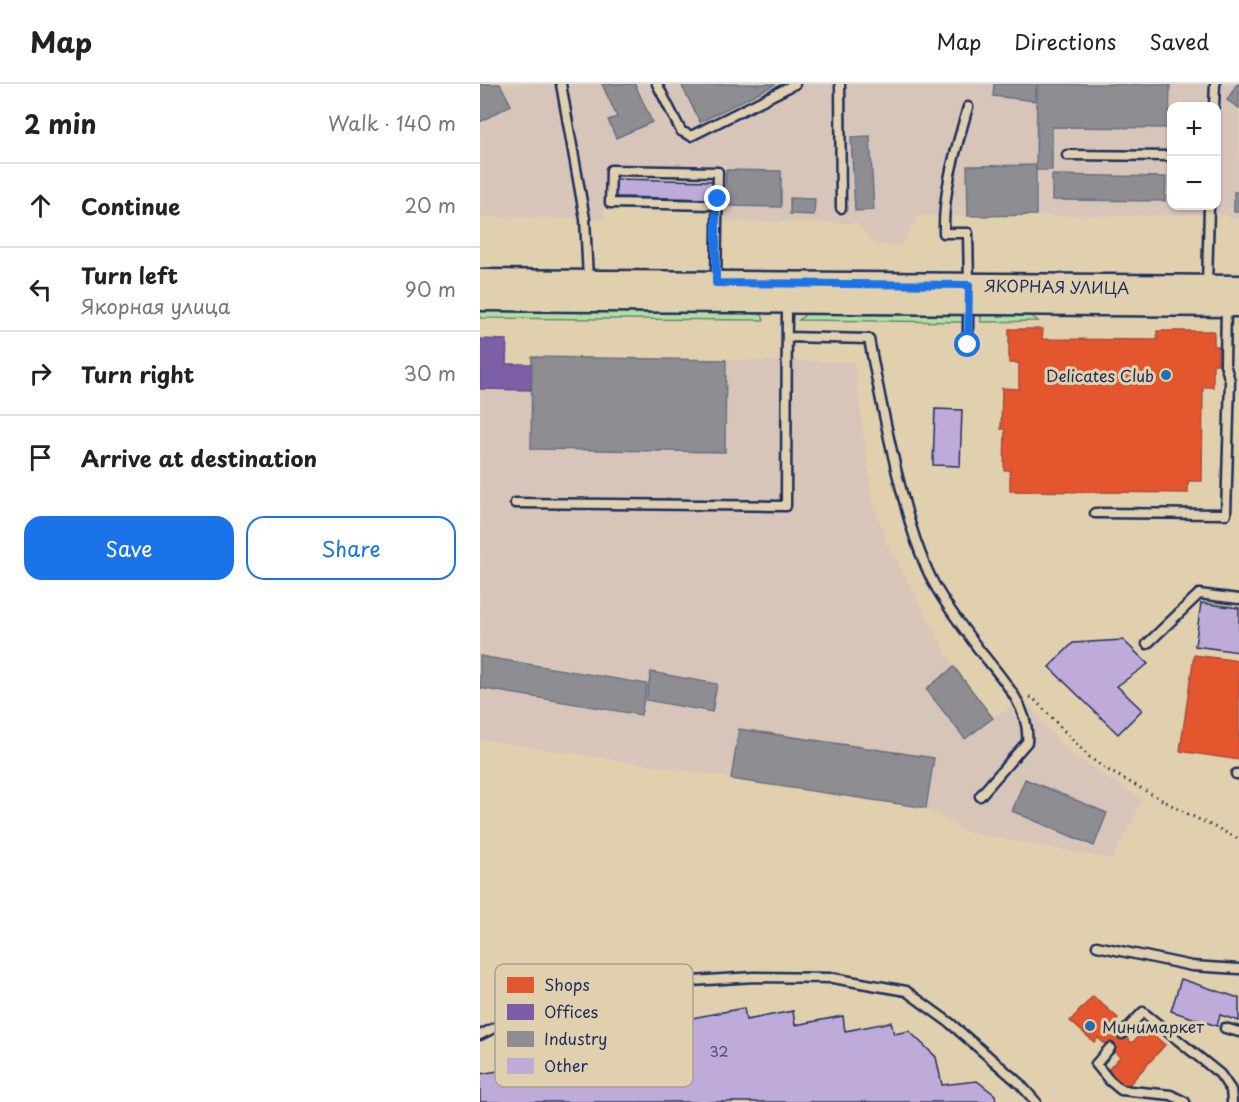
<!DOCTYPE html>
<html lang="en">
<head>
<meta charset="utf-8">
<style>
  body { margin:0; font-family:"Playpen Sans",sans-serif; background:#f6f6f6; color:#222 }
  .controls { position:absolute; right:18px; top:18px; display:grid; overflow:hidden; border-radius:12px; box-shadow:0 2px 4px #0004 }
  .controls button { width:54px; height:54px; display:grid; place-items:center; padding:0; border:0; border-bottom:2px solid #e0e0e0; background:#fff; color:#222; font:30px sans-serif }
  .stop { position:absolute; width:18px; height:18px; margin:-14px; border:4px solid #1a73e8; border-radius:50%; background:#fff }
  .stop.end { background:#1a73e8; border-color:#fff; box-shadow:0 2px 6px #0008 }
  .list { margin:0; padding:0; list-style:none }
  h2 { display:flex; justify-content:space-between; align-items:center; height:78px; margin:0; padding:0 24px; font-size:26px }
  h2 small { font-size:20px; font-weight:400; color:#767676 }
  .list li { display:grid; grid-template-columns:39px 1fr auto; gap:18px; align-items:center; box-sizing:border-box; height:84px; padding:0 24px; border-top:2px solid #e0e0e0 }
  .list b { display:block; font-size:22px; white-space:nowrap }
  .list p { margin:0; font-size:20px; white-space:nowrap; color:#767676 }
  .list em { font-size:20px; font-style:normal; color:#767676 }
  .actions { display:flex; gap:12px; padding:18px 24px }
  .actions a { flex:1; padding:14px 0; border:2px solid #1a73e8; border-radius:18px; text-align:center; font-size:21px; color:#1a73e8 }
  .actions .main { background:#1a73e8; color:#fff }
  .icon { flex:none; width:33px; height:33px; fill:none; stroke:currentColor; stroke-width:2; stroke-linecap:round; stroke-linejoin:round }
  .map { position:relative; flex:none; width:759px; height:1018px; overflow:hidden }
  header { display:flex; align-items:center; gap:36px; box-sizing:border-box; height:84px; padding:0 30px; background:#fff; border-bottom:2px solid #e0e0e0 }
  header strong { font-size:28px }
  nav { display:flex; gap:33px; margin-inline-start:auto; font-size:21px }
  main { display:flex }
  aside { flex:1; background:#fff }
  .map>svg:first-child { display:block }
</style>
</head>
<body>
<header>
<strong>Map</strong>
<nav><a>Map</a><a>Directions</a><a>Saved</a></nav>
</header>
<main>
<aside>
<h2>2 min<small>Walk · 140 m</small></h2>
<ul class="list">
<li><svg class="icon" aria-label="ahead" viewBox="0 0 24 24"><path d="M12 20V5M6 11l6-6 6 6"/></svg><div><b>Continue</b></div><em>20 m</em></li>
<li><svg class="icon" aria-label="left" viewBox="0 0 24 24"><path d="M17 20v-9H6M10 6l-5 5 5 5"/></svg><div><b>Turn left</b><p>Якорная улица</p></div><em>90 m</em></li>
<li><svg class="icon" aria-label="right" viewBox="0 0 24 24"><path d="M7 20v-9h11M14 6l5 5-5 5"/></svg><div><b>Turn right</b></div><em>30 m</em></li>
<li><svg class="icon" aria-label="arrive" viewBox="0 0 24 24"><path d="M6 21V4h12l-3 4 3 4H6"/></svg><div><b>Arrive at destination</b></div></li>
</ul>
<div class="actions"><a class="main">Save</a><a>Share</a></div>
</aside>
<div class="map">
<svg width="759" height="1018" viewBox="0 0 759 1018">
  <rect width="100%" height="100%" fill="#e1d0ad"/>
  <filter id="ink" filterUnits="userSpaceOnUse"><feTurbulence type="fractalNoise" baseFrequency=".0167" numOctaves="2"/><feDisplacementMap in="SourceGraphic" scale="12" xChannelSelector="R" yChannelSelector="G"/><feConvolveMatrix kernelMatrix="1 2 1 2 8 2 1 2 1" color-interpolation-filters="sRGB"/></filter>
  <g filter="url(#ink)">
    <!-- built -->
    <path fill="#d7c5ba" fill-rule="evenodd" d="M0,0H759V135H749L748,131L438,132L421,161H395L377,139L245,137L246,82L126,79L124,135L0,133ZM692,22H736V122H692Z
      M52,273L374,278L393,418L408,461L474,583L512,634L545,616L588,668L663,716L632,775L486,748L446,724L0,655V305L51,306Z"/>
    <!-- green -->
    <path fill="#b0df9f" stroke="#66877e" stroke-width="1.5" d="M0,225L273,228L282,231L284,236L0,234Z
      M327,229H483V238L319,236Z
      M501,229L549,230L558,237L501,238Z"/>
    <!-- shops -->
    <path fill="#e4572e" stroke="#a84b3c" stroke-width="1.5" d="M529,245H563L562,255L677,256V247H734V262H738V280H733V303H723L722,397H708V409L530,407V386H524L525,345H521L522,304L539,305V279H529Z
      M714,571L759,577V676L700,667Z
      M613,912L638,934L632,942L652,959L666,944L685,961L646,1004L627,987L640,973L618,954L614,958L590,937Z"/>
    <!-- offices -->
    <path fill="#7b5ea7" stroke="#5e5091" stroke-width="1.5" d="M0,255L27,256L26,280H52L51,306L0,305Z"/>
    <!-- industry -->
    <path fill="#8d8d92" stroke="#6b7182" stroke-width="1.5" d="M0,0H20L31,21L0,38Z
      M122,0H155L172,38L136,54L128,36L137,33Z
      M201,0H296L220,38Z
      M514,0H557L555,17L513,12Z
      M557,0H690L689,44L572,43V86H556Z
      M757,0H759V24L747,16Z
      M390,52L394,126L375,127L371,53Z
      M556,81V131L488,132L487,82Z
      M246,86L301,87V123L245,122Z
      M572,91L686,93L685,117L572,116Z
      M754,108H759V128H754Z
      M310,114L335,115L334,131L310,130Z
      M52,273L246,276L245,368L51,365Z
      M0,572L167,600L161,631L0,604Z
      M474,583L513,634L485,655L446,605Z
      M171,588L237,600L232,628L166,616Z
      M259,645L454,674L446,724L251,695Z
      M545,695L627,729L614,762L532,727Z"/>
    <!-- building -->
    <path fill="#bfabda" stroke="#1b2f5e" stroke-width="1.5" d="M135,95L232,97V115L135,113Z
      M455,325L482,326L480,382L453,381Z
      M721,519L759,524V568L715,562Z
      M643,556L668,580L637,602L662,626L638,650L569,583L593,559Z
      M701,895L759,914V937L740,931L737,942L691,927Z
      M264,924L266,936L313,927L315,941L363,932L365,947L411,938L414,950L429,947L456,973L462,1001L497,997L515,1011L516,1018H0V990L31,985L27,962L75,955L72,942L88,940L106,951L120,948L119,935L136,933L153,943L169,940L168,928L182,926L202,936Z"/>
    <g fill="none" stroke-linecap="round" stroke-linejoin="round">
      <!-- lane casing -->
      <g stroke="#1b2f5e" stroke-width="13">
        <path id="lane" d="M81,0L105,135L108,195
          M177,0L201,47L211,52L315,0
          M360,0L361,124
          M734,22L735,0
          M488,23C476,65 463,105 464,149H488L489,201
          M587,71L692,72
          M236,198L238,88L131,86L130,119L236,121
          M727,202L729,122
          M488,220V261
          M307,253L389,255C397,299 406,342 416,385C425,422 434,459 451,494C462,517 482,542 497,563C517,589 551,622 547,658L500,712
          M35,419L306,422L307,218
          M615,429L746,430L750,297L745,280L746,221
          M667,560L719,510L759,515
          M756,690H759
          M617,862L712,882L759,885
          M745,944L759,948
          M642,950L663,928L740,990L751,1006L752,1018
          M0,951L22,940L80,918L181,899L274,893L353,894L426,907L470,939L539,999L556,1018
          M630,964L616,980L629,996L641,1006L691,1011L705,1018"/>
      </g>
      <!-- secondary casing -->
      <g stroke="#1b2f5e" stroke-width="27">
        <path id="secondary" d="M0,197L759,203
          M0,215L759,221"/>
      </g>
      <!-- path -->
      <path stroke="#1b2f5e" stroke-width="3" stroke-dasharray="1.5 4.5" stroke-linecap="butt" d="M550,613L553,614L608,672L624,684L706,729L759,755"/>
      <!-- lane -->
      <use href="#lane" stroke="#e1d0ad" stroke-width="8"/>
      <!-- secondary -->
      <use href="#secondary" stroke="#e1d0ad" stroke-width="22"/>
    </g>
  </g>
  <g fill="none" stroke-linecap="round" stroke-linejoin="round" filter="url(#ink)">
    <!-- route -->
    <path stroke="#1a73e8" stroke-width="8" d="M238,115L236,121V199L489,201L488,261"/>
  </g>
  <!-- markers -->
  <g fill="#1f6fb2" stroke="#e1d0ad" stroke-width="2">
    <circle cx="686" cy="291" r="6"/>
    <circle cx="610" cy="942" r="6"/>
  </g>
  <g text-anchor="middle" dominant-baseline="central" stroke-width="6" stroke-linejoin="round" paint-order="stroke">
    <!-- number labels -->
    <g font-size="14" fill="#444e7d">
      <text x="239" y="967">32</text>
    </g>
    <!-- street labels -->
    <g font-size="16" fill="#1b2f5e" stroke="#e1d0ad">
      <text transform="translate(577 202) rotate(1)">ЯКОРНАЯ УЛИЦА</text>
    </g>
    <!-- poi labels -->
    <g font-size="16" fill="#1b2f5e" stroke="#e1d0ad" text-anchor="end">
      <text x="674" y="291">Delicates Club</text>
      <text x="622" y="942" text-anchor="start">Минимаркет</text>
    </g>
  </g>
  <!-- legend -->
  <rect x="15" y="880" width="198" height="123" rx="9" fill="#e1d0ad" stroke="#a6a095" stroke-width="1.5"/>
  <rect x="27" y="893" width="27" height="16" fill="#e4572e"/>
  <rect x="27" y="920" width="27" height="16" fill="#7b5ea7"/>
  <rect x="27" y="947" width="27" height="16" fill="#8d8d92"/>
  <rect x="27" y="974" width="27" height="16" fill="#bfabda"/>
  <g font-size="16" fill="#1b2f5e">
    <text x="64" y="907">Shops</text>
    <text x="64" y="934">Offices</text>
    <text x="64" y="961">Industry</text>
    <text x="64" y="988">Other</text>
  </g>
</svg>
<div class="controls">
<button>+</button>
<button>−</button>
</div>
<div class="stop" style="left:488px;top:261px"></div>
<div class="stop end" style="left:238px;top:115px"></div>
</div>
</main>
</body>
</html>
